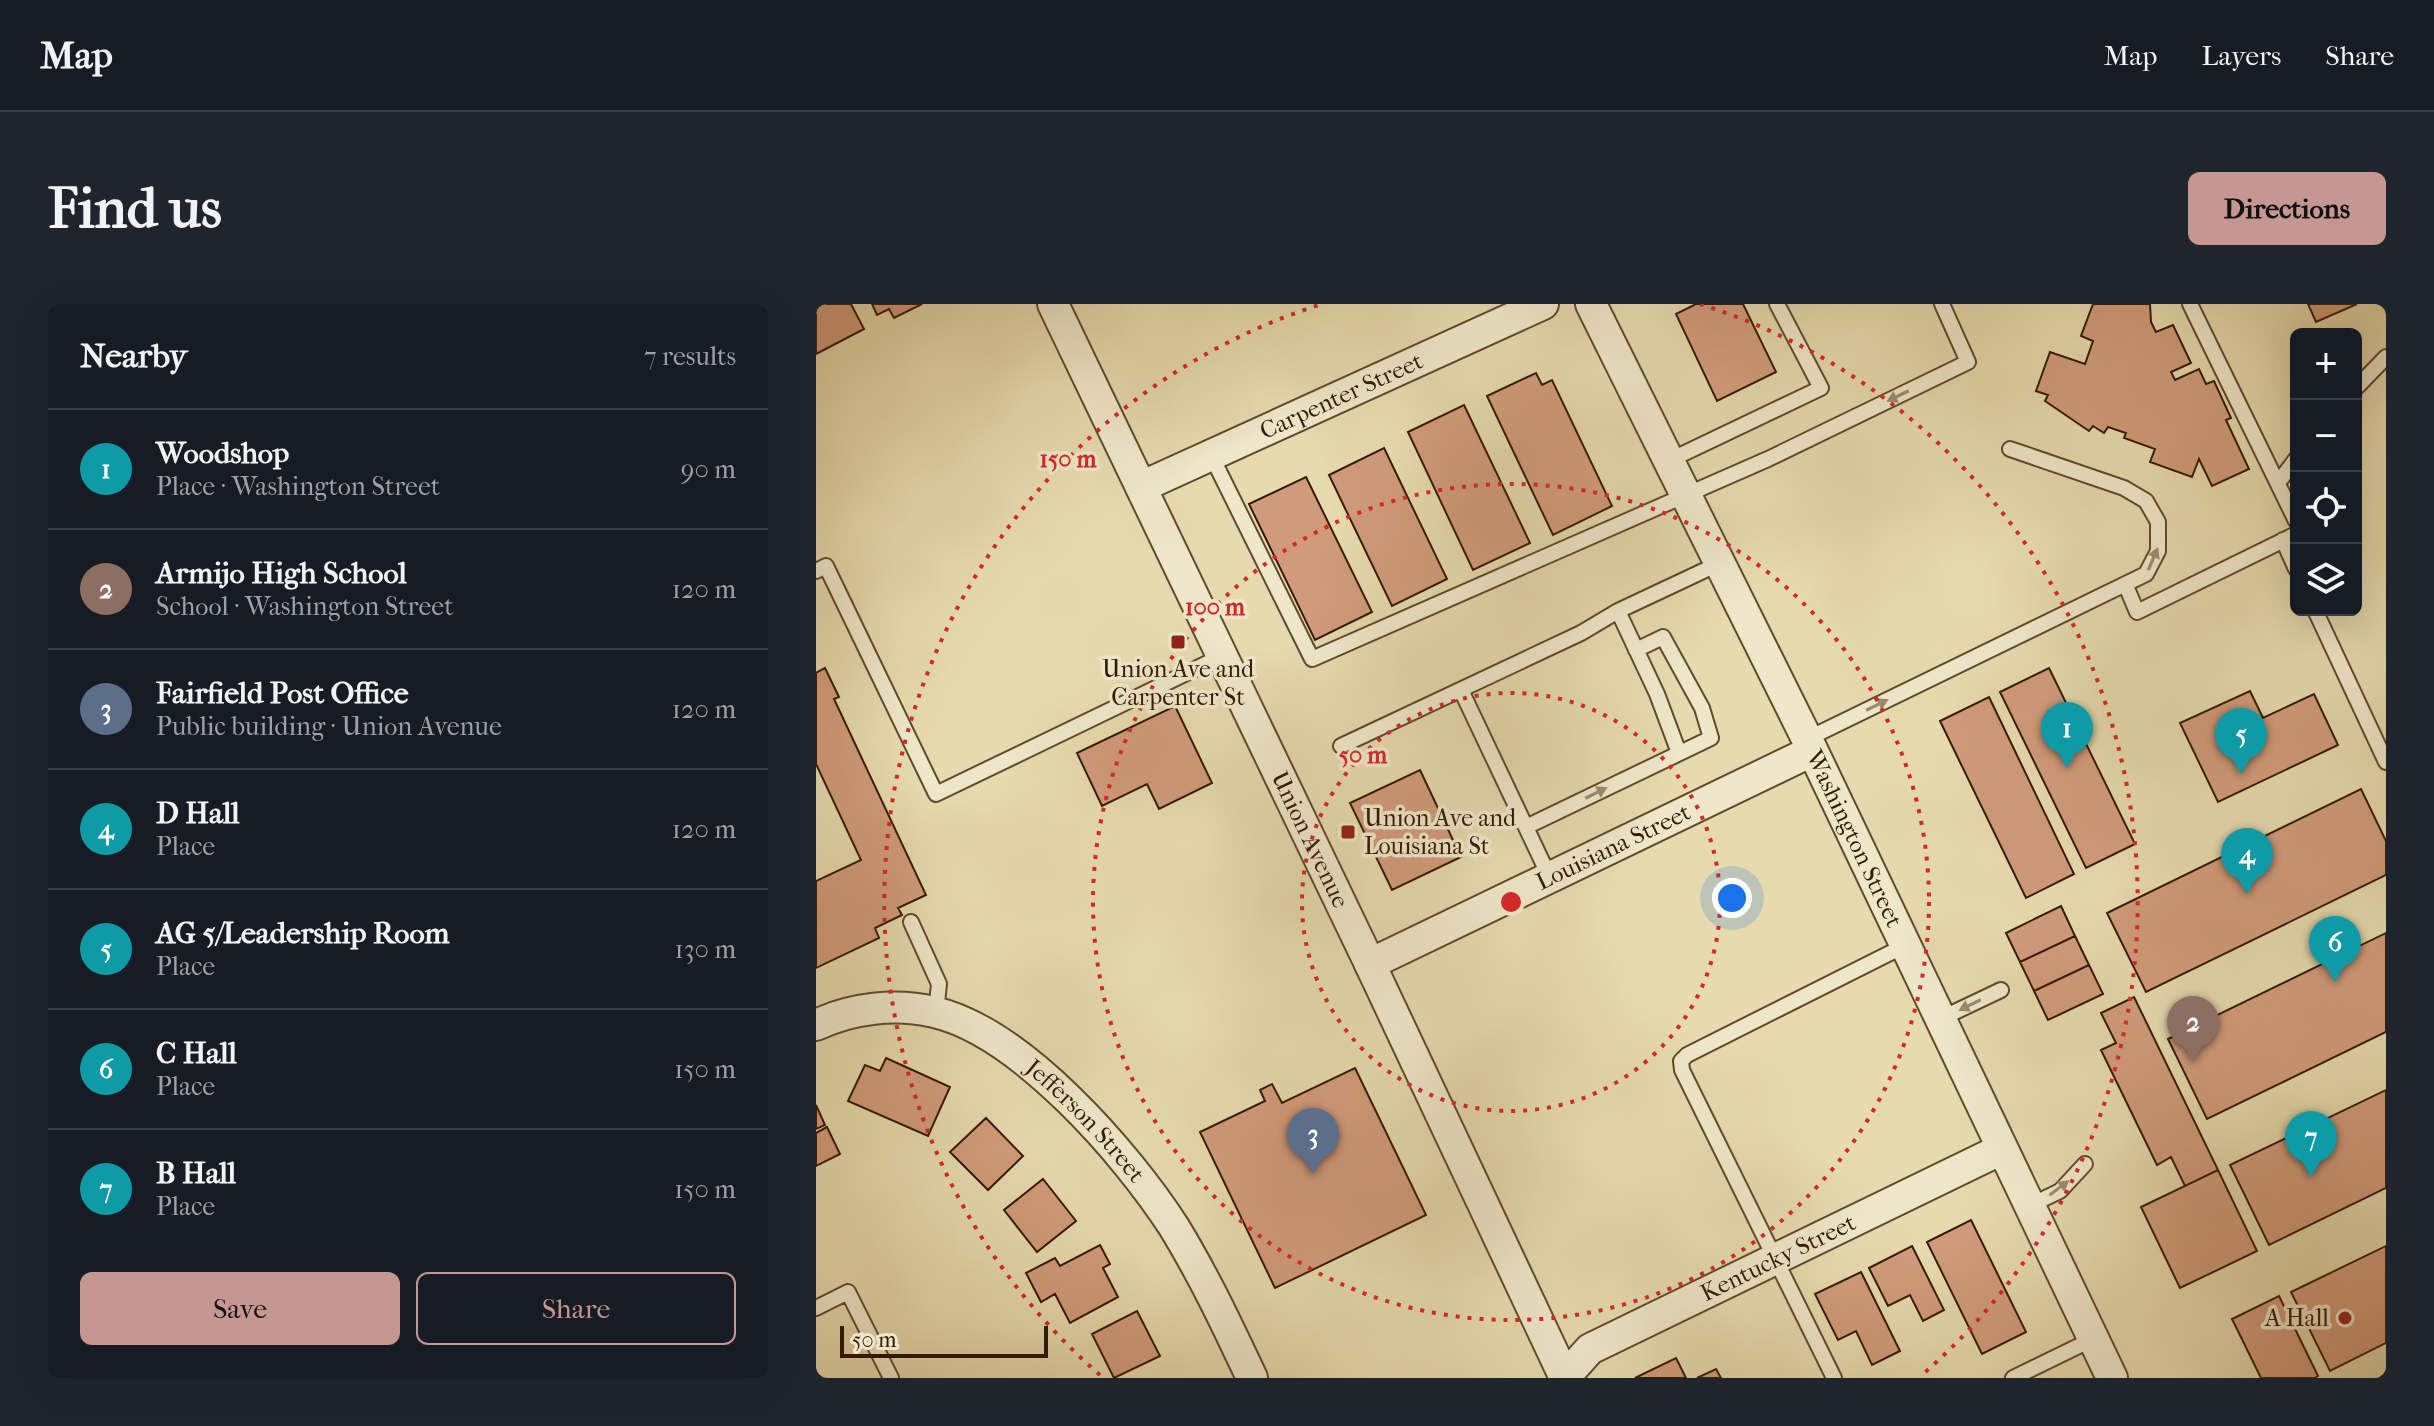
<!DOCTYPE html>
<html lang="en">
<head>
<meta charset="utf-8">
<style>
  body { margin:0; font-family:"IM FELL French Canon",serif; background:#20242c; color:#f1f3f6 }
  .controls { position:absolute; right:24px; top:24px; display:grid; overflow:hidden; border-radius:12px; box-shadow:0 8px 32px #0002 }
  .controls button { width:72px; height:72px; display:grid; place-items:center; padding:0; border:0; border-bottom:2px solid #363941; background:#171b24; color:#f1f3f6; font:40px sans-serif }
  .scale { position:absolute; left:24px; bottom:20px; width:208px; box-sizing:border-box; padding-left:8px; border:4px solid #351a01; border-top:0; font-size:22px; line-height:28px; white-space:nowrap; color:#351a01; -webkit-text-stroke:6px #efe7ca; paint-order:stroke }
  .you { position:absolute; left:916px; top:594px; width:28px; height:28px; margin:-20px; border:6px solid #fff; border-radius:50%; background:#1a73e8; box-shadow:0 0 0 12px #1a73e833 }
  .badge { display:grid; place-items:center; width:52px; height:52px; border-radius:50%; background:#c59692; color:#fff; font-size:26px; font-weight:700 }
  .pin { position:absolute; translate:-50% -66px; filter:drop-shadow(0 2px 4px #0008) }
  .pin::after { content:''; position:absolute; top:42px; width:28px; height:24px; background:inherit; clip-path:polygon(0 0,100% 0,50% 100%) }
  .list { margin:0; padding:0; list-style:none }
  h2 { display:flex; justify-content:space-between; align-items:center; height:104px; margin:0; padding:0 32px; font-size:34px }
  h2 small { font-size:26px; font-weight:400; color:#9ea1a6 }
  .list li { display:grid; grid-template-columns:52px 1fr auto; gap:24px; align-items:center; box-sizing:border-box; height:120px; padding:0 32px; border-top:2px solid #363941 }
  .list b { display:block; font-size:30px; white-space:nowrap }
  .list p { margin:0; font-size:26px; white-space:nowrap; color:#9ea1a6 }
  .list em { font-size:26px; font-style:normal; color:#9ea1a6 }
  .actions { display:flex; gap:16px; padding:24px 32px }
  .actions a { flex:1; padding:18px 0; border:2px solid #c59692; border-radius:12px; text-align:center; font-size:28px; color:#c59692 }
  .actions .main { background:#c59692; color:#111 }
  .icon { flex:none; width:44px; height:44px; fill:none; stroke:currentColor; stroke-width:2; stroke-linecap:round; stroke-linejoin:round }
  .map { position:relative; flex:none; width:1570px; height:1074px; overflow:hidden; border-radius:12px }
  header { display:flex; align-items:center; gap:48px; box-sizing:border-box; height:112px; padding:0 40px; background:#171b24; border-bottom:2px solid #363941 }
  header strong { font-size:38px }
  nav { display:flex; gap:44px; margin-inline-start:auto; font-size:28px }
  .intro { display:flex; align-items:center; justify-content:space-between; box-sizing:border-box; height:192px; padding:0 48px }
  h1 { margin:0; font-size:56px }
  .button { padding:20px 36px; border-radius:12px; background:#c59692; color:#111; font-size:28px; font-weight:700 }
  main { display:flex; gap:48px; padding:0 48px }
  aside { flex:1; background:#171b24; border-radius:12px; box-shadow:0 8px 32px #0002 }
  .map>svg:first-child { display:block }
</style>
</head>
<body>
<header>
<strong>Map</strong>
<nav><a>Map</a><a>Layers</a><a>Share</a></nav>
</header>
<div class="intro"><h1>Find us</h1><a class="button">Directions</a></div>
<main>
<aside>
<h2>Nearby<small>7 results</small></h2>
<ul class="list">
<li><span class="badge" style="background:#0f9aa8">1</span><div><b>Woodshop</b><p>Place · Washington Street</p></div><em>90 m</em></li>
<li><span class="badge" style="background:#8d6e63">2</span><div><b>Armijo High School</b><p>School · Washington Street</p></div><em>120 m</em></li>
<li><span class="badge" style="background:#5c6f8a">3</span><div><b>Fairfield Post Office</b><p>Public building · Union Avenue</p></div><em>120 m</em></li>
<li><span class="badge" style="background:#0f9aa8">4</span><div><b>D Hall</b><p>Place</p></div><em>120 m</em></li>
<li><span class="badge" style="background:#0f9aa8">5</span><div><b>AG 5/Leadership Room</b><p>Place</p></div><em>130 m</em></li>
<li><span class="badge" style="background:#0f9aa8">6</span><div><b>C Hall</b><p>Place</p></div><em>150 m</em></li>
<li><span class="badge" style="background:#0f9aa8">7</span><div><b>B Hall</b><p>Place</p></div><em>150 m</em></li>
</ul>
<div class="actions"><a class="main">Save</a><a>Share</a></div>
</aside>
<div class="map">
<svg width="1570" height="1074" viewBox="0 0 1570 1074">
  <rect width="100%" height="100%" fill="#e6daae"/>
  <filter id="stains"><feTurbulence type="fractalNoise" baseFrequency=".0025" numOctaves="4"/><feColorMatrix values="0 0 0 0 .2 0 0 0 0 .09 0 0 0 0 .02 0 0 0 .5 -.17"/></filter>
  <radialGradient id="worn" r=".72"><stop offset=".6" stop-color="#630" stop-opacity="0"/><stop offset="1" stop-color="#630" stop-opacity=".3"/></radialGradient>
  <!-- building -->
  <path fill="#d19b7b" stroke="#351a01" stroke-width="2" d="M0,0H35L48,25L0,50Z
    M56,0H106L78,14L73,5L61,11Z
    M880,0H927L960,68L901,97L860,10Z
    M1277,0H1334L1335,18L1340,28L1357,21L1375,59L1355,68L1359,76L1383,65L1390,80L1398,77L1415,114L1410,116L1433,165L1396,182L1383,155L1376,173L1334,158L1339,145L1308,134L1310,129L1292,123L1288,129L1277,122L1273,127L1229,97L1232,91L1220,87L1234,48L1269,60L1277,37L1265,32Z
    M1492,0H1541L1500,18Z
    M720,69L726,81L736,76L796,202L737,231L671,92Z
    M648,101L714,239L657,266L592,128Z
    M568,144L631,275L576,302L513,171Z
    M490,173L556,308L499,336L433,200Z
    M9,364L23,393L18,395L110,591L82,604L86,611L59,624L63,634L0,664V577L45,556L0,460V369Z
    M1233,364L1319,540L1270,564L1184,388Z
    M1434,387L1447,414L1498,390L1522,441L1402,498L1364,419Z
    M1173,393L1258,570L1210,594L1124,417Z
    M359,402L396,479L343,505L331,480L286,502L261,449Z
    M604,466L645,553L576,586L534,499Z
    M1545,485L1570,537V571L1330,688L1291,609Z
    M1245,602L1259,632L1204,658L1190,629Z
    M1570,629V728L1391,815L1352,735Z
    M1259,632L1273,661L1218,687L1204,658Z
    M1273,661L1287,690L1232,716L1218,687Z
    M1318,693L1402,866L1369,882L1355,853L1341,861L1285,746L1300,739L1285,709Z
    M70,754L134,783L112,832L32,797L49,761L64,767Z
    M539,764L610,911L459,984L384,828L449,797L444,786L456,780L466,799Z
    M1570,786V884L1453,941L1414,861Z
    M0,801L9,821L0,825Z
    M170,814L207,852L172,886L134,848Z
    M11,823L24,850L0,862V829Z
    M1402,866L1441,947L1364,984L1325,903Z
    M227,875L260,917L221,948L188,906Z
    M1155,916L1210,1028L1166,1050L1111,938Z
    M284,941L294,960L287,964L302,993L254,1019L239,990L225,998L210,969L239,954L244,962Z
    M1096,942L1128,1006L1107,1017L1094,991L1072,1002L1053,964Z
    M1570,942V1039L1514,1067L1475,988Z
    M1045,968L1084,1047L1056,1061L1040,1027L1022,1036L999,990Z
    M1463,992L1502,1072L1499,1074H1445L1416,1015Z
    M321,1007L344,1052L298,1074L276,1030Z
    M860,1054L870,1074H819Z
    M900,1065L905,1074H881Z"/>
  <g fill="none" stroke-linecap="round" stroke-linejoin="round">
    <!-- lane casing -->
    <g stroke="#614a2c" stroke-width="18">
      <path id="lane" d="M1374,0L1480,217
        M1540,84L1570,53
        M395,151L496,355L952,155L1152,58L1126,0
        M852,157L1005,84L961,0
        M1462,179L1480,155
        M1467,236L1480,265
        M0,267L10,262L120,490L406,352
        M1310,282L1321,308L1480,230
        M1499,306L1570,458
        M802,307L841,390L863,449
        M645,386L734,574
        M991,435L1330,270L1342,247V218L1330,197L1308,184L1194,145
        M525,442L765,329L802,307L902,260
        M710,523L895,434L886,404L847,333L820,346
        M95,618L123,680L120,708
        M1124,715L1185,686
        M1213,902L1244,887L1269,860
        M0,1004L32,988L75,1074
        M1018,1074L866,766L865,757L871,751L1088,642
        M1197,1074L1277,1035"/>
    </g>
    <!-- street casing -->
    <g stroke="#614a2c" stroke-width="34">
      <g id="street">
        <path id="s1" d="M237,0L554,660L749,1074"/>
        <path id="s2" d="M775,0L991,435L1296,1074"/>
        <path id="s3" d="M325,183L727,0"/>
        <path id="s4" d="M554,660L996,447"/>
        <path id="s5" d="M0,721C36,704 79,699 118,708C205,728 311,850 358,923C388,972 412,1023 436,1074"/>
        <path id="s6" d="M748,1074L774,1045L1186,845"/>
      </g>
    </g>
    <!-- lane -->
    <use href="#lane" stroke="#efe7ca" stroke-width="14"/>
    <!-- street -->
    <use href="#street" stroke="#efe7ca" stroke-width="30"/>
  </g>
  <!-- one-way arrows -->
  <defs><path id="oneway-solid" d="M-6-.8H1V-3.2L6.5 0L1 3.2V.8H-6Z" transform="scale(2)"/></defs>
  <g fill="#9b8b70">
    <use href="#oneway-solid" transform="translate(1082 92) rotate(154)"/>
    <use href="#oneway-solid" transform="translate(1337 255) rotate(-67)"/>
    <use href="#oneway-solid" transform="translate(1061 401) rotate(-26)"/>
    <use href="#oneway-solid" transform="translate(780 489) rotate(-26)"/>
    <use href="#oneway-solid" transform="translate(1154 701) rotate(154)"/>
    <use href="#oneway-solid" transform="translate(1243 884) rotate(-37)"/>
  </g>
  <!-- distance rings -->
  <g fill="none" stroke="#d62828" stroke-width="4" stroke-dasharray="4 8">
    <circle cx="695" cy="598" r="209"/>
    <circle cx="695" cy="598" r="418"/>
    <path d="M284 1071A627 627 0 0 1 506 0M884 0A627 627 0 0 1 1106 1071"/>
  </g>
  <!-- markers -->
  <g fill="#8f2418" stroke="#efe7ca" stroke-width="3">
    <rect x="354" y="330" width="16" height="16" rx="4"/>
    <rect x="524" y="520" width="16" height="16" rx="4"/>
    <circle cx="1529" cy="1014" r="8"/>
  </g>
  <g text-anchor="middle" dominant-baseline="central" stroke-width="7" stroke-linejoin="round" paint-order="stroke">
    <!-- street labels -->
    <g font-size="24" fill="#351a01" stroke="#efe7ca">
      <text stroke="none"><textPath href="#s3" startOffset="220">Carpenter Street</textPath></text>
      <text stroke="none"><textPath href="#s1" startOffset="594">Union Avenue</textPath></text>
      <text stroke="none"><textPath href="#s2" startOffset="596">Washington Street</textPath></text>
      <text stroke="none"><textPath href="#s4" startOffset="270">Louisiana Street</textPath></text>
      <text stroke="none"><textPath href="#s5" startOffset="310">Jefferson Street</textPath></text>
      <text stroke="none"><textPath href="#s6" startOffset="248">Kentucky Street</textPath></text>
    </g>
    <!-- poi labels -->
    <g font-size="24" fill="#351a01" stroke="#efe7ca">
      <text x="362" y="365">Union Ave and<tspan x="362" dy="28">Carpenter St</tspan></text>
      <text x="548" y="514" text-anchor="start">Union Ave and<tspan x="548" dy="28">Louisiana St</tspan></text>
      <text x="1513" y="1014" text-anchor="end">A Hall</text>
    </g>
  </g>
  <circle cx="695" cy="598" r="12" fill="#d62828" stroke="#efe7ca" stroke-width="4"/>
  <g font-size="24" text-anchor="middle" font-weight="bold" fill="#d62828" stroke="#efe7ca" stroke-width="7" stroke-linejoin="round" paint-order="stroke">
    <text x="252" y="163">150 m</text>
    <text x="399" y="311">100 m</text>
    <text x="547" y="459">50 m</text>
  </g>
  <rect width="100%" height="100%" filter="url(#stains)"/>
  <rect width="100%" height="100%" fill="url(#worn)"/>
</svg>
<div class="controls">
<button>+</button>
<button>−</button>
<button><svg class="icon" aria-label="locate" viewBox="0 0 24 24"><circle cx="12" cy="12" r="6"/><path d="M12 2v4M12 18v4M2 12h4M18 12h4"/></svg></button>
<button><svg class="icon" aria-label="layers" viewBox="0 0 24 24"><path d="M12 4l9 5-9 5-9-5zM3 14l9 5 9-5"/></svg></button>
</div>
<div class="scale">50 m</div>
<div class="you"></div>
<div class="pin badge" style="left:1251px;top:464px;background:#0f9aa8">1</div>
<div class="pin badge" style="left:1377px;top:758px;background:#8d6e63">2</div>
<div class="pin badge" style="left:497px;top:870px;background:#5c6f8a">3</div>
<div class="pin badge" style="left:1431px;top:590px;background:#0f9aa8">4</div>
<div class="pin badge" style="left:1425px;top:470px;background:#0f9aa8">5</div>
<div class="pin badge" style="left:1519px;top:678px;background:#0f9aa8">6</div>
<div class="pin badge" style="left:1495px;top:873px;background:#0f9aa8">7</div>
</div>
</main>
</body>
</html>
